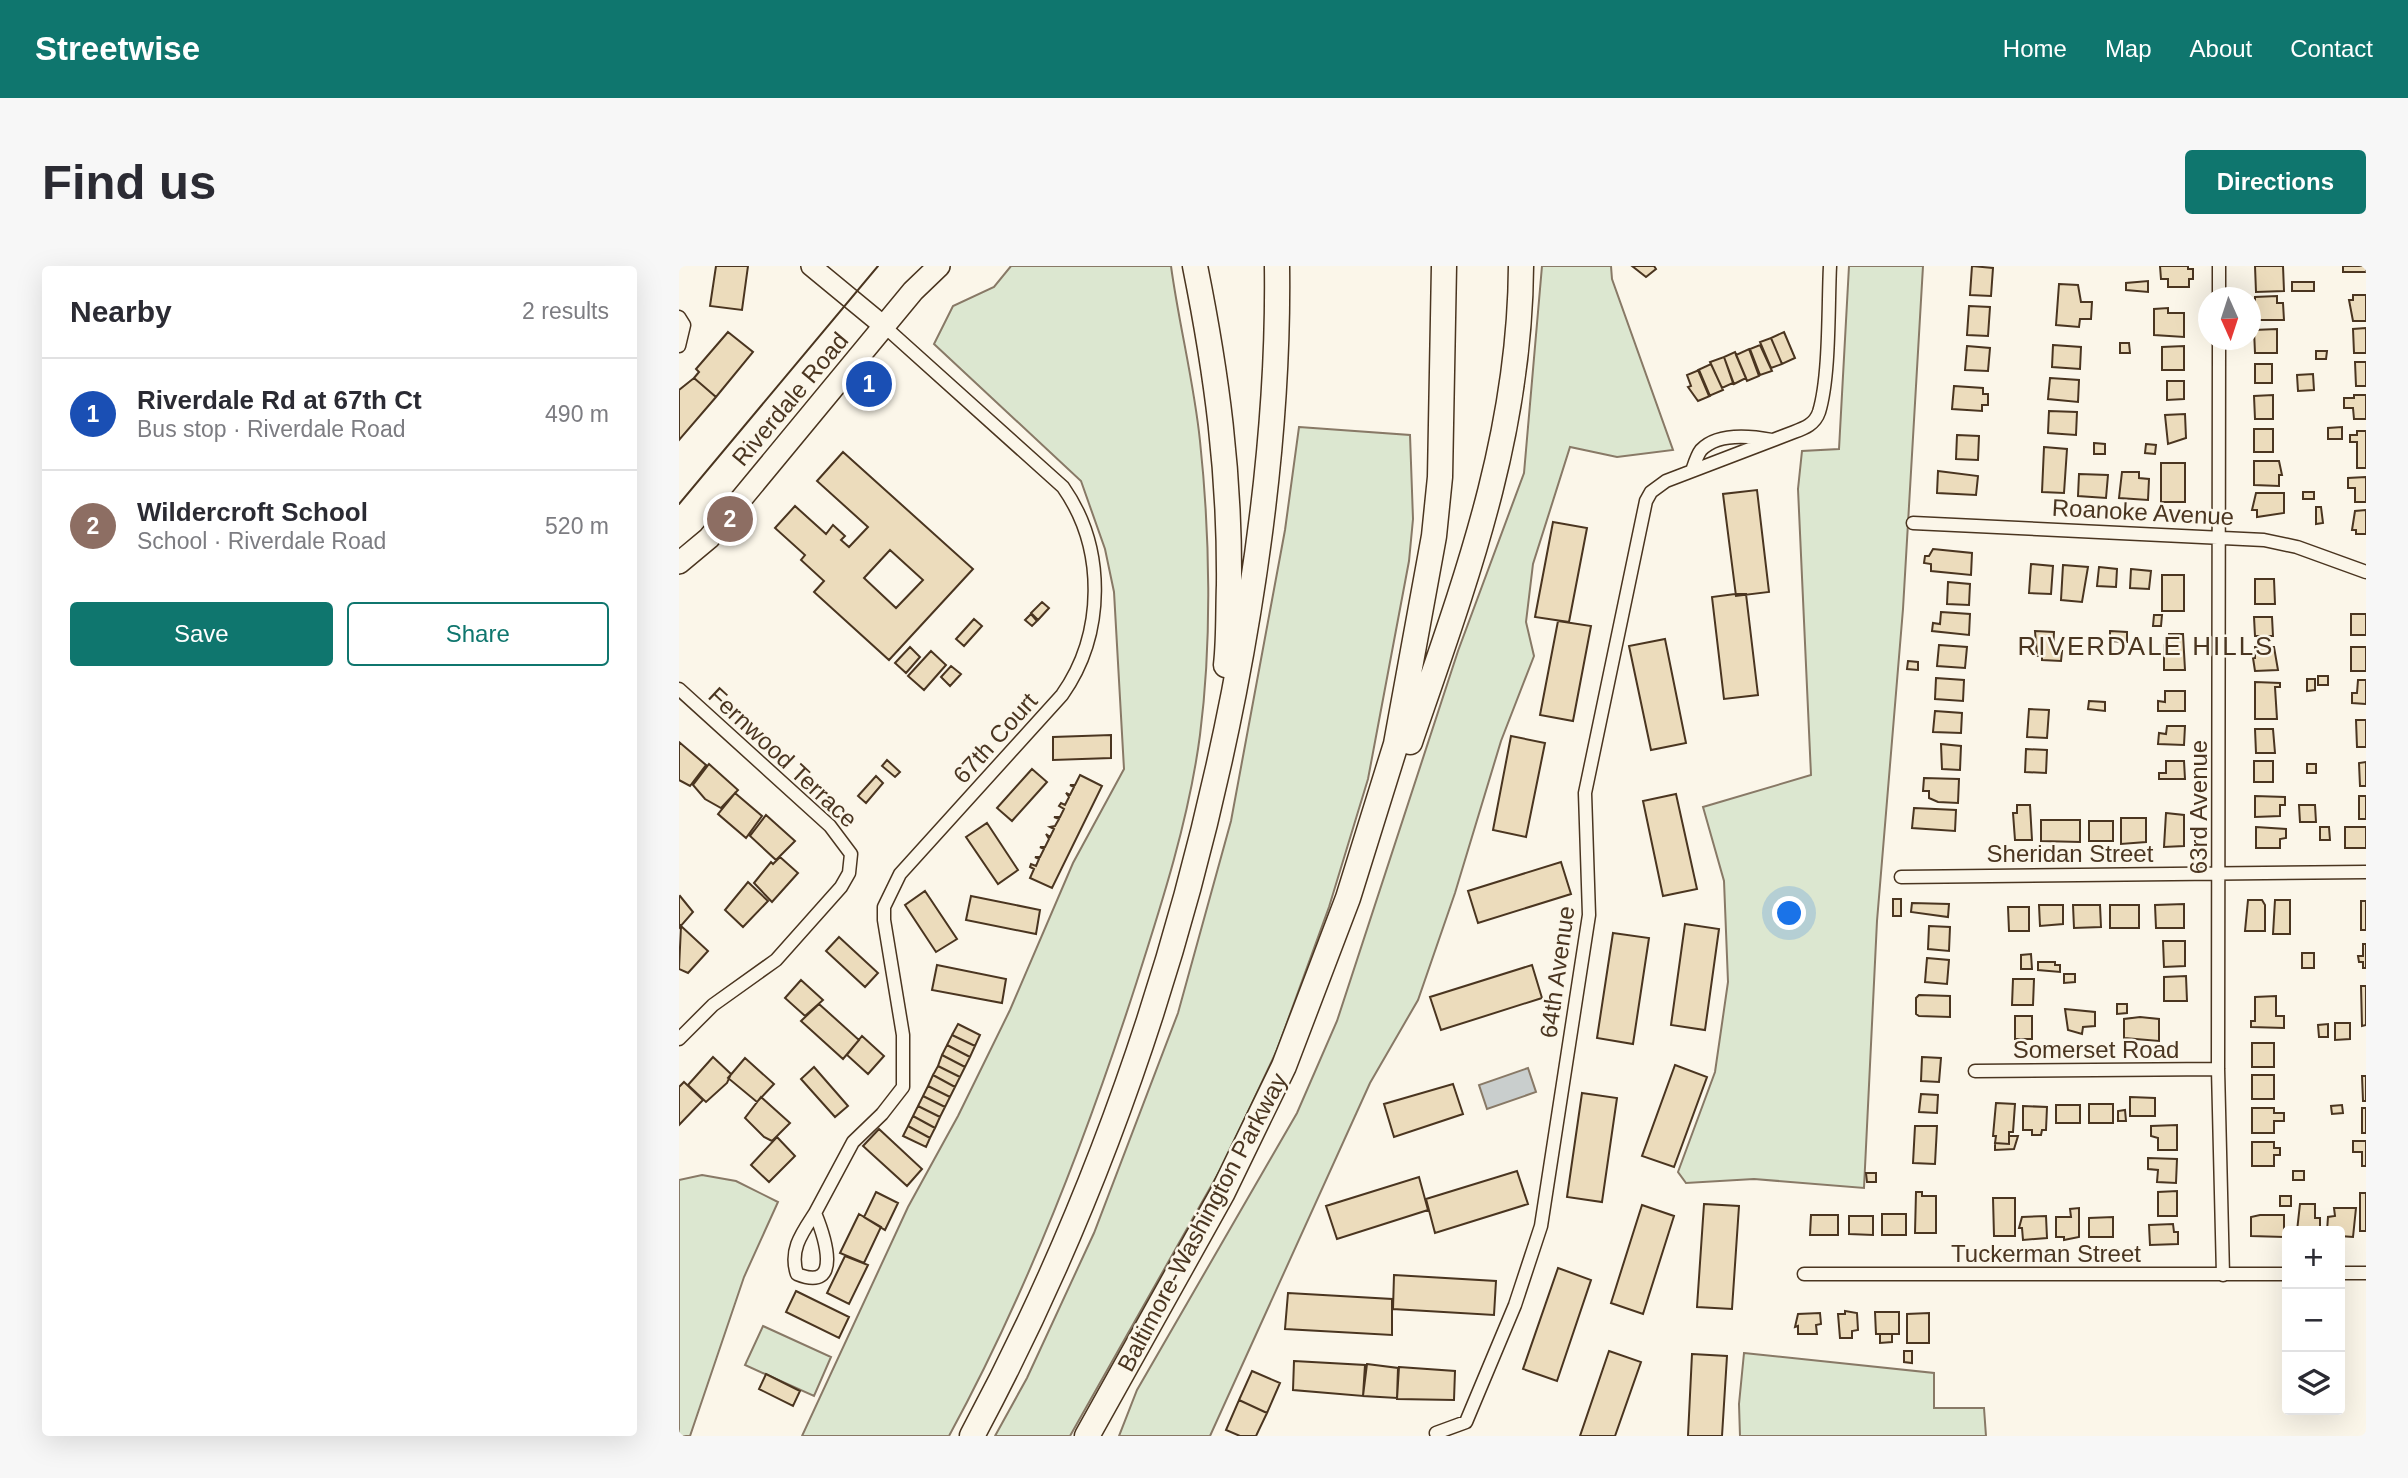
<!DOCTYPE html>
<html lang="en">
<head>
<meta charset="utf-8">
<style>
  body { margin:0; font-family:Arial,sans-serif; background:#f7f7f7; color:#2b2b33 }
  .controls { position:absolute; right:21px; bottom:21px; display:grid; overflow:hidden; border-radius:7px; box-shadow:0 7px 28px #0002 }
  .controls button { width:63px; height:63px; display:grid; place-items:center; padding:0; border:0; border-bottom:2px solid #e1e1e2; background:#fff; color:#2b2b33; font:35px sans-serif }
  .compass { position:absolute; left:1519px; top:21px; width:63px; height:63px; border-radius:50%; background:#fff; box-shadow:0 7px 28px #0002; rotate:177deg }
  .you { position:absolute; left:1111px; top:648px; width:24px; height:24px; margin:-18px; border:5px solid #fff; border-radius:50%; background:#1a73e8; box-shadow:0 0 0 10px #1a73e833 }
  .badge { display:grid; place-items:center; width:46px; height:46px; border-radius:50%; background:#0f766e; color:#fff; font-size:23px; font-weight:700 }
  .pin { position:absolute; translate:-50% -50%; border:4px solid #fff; box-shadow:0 2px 7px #0006 }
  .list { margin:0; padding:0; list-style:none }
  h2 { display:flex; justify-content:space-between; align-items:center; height:91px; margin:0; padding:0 28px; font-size:30px }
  h2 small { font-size:23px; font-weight:400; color:#7c7c81 }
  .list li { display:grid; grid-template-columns:46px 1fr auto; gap:21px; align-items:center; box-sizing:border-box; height:112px; padding:0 28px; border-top:2px solid #e1e1e2 }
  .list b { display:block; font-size:26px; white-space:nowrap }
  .list p { margin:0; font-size:23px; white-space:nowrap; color:#7c7c81 }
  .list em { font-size:23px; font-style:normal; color:#7c7c81 }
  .actions { display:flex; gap:14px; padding:21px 28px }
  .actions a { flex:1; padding:16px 0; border:2px solid #0f766e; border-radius:7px; text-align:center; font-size:24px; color:#0f766e }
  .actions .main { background:#0f766e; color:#fff }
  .icon { flex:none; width:38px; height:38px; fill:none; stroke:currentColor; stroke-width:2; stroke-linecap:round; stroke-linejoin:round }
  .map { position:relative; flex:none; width:1687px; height:1170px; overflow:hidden; border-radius:7px }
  header { display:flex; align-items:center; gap:42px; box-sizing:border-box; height:98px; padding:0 35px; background:#0f766e; color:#fff }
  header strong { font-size:33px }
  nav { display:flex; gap:38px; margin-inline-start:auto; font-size:24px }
  .intro { display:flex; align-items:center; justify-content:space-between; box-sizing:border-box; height:168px; padding:0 42px }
  h1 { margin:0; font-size:49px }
  .button { padding:18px 32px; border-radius:7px; background:#0f766e; color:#fff; font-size:24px; font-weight:700 }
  main { display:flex; gap:42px; padding:0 42px }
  aside { flex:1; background:#fff; border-radius:7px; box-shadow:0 7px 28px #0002 }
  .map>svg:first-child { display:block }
</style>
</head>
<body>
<header>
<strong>Streetwise</strong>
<nav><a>Home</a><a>Map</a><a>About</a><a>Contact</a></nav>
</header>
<div class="intro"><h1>Find us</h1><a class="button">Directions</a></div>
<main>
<aside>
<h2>Nearby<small>2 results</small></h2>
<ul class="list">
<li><span class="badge" style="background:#1a4fb4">1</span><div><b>Riverdale Rd at 67th Ct</b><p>Bus stop · Riverdale Road</p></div><em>490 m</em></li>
<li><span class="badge" style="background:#8d6e63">2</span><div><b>Wildercroft School</b><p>School · Riverdale Road</p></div><em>520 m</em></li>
</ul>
<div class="actions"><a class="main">Save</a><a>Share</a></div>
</aside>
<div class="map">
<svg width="1687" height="1170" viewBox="0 0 1687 1170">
  <rect width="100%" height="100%" fill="#fbf6e9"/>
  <!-- green -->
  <path fill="#dce7d0" stroke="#887966" stroke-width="2" d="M332,0H492C500,59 515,116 521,175C531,269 533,375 521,469C510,553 483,637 457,718C407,873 348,1027 270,1170H123L229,941L279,850L331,744L394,597L445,503L435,326L426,283L402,215L255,78L274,40L315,21Z
    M863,0H932L933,13L994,184L938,191L891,181L854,298L847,356L855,390L822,475L776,627L739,734L691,817L531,1170H440L458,1124L618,847L658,755L779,385L845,207Z
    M1170,0H1244L1224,343L1198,655L1185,922L1075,913L1007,917L999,906L1036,806L1049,716L1045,615L1024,541L1132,509L1119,223L1123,185L1160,183Z
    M620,161L731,169L734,253L730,295L689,513L650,641L598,784L544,899L391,1170H316L348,1112L415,967L499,747L552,555L606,264Z
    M23,909L57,915L99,936L65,1011L11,1170H0V914Z
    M84,1060L152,1091L135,1130L66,1099Z
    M1065,1087L1255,1107V1142H1305L1307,1170H1061L1060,1138Z"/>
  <!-- water -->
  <path fill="#c9cecd" stroke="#887966" stroke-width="2" d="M849,802L857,826L808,843L800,819Z"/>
  <!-- building -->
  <path fill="#ecdcbc" stroke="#4a3520" stroke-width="2" fill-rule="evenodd" d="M37,0H69L63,44L31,40Z
    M953,0H975L977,3L967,11Z
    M1293,0L1314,2L1312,30L1291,29Z
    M1481,0H1509V3H1514V13H1510V21H1489V13H1482Z
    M1576,0H1604L1605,25L1577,26Z
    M1664,0H1687V6H1664Z
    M1469,15V26L1447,24V17Z
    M1613,16H1635V25H1613Z
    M1380,18L1399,19L1402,36H1413L1412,53H1401L1400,61L1377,59Z
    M1674,29H1687V55H1674L1670,34H1674Z
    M1598,30V37H1604L1605,54H1576V31Z
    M1290,40L1311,41L1309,70L1288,69Z
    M1489,42V47H1505V71L1475,69V43Z
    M1687,62V87H1675L1674,63Z
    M1598,63V87H1576L1575,64Z
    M49,66L74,86L37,131L15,112L20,106L17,103Z
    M1105,66L1116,92L1103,98L1092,72Z
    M1092,72L1103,98L1092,102L1081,76Z
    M1441,77H1450L1451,87H1441Z
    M1081,79L1093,105L1081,109L1071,83Z
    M1374,79L1402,81L1401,103L1373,101Z
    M1288,80L1311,82L1309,105L1286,104Z
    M1505,80V104H1483V81Z
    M1070,83L1080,110L1068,115L1057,89Z
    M1637,85H1648L1647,93H1637Z
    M1056,86L1067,112L1055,118L1045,91Z
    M1045,91L1054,117L1043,122L1031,96Z
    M1676,96H1687V120H1677Z
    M1032,98L1044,124L1030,130L1019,104Z
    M1576,98H1593V117H1576Z
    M1020,104L1031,130L1019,135L1009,121L1012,120L1008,109Z
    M1634,108L1635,124L1619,125L1618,109Z
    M15,112L37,131L0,174V124Z
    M1371,112L1400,114L1399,136L1369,133Z
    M1488,115H1505V133L1488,134Z
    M1275,120L1304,122V128H1309V139H1303V145L1273,143Z
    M1594,129V153H1576L1575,130Z
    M1675,129H1687V153H1675L1674,142H1665V132H1675Z
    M1370,145L1398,146L1397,169L1369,167Z
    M1506,148L1507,172L1489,178L1486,149Z
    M1663,161V173H1649V162Z
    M1575,163H1594V186H1575Z
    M1678,165H1687V202H1678V176H1671V169H1678Z
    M1278,169L1300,170L1299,194L1277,193Z
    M1415,177L1426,178V188H1415Z
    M1467,178L1477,179L1476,188L1466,187Z
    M1365,181L1388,183L1385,227L1363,226Z
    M164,186L294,303L210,394L135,326L145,315L122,294L126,289L96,262L116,240L147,268L154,259L166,270L162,274L170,281L189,261L138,215ZM211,284L244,314L217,342L185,312Z
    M1575,195H1600L1603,209H1600V220L1575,219Z
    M1482,197H1506V236H1482Z
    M1259,205L1299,210L1297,229L1258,227Z
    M1443,206H1460V212L1470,213L1469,234L1440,232Z
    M1400,208L1429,209L1427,232L1399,230Z
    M1687,211V236H1676V222H1669V212Z
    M1078,224L1090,326L1057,330L1044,228Z
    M1624,226H1635V233H1624Z
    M1577,227H1605V247L1578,251V244H1573Z
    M1637,241H1642L1644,257L1637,258Z
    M1687,244V268H1677V264H1673L1676,245Z
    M874,256L908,262L890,356L856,351Z
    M1254,283L1293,287L1292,309L1252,305V298L1245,297L1246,290H1250Z
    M1352,298L1374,300L1372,328L1350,327Z
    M1384,299L1409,301L1403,336L1382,334Z
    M1420,301L1438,303L1437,321L1418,320Z
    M1452,303L1472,305L1470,323L1451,322Z
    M1483,309H1505V345H1483Z
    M1576,313H1595L1596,338H1576Z
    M1269,316L1291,318L1290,339L1268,338Z
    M1056,328H1067L1079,429L1045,433L1033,331Z
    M363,336L370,342L359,354L352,347Z
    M1262,346L1291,348L1290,369L1253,365L1254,357L1261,358Z
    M352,348L358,355L353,360L346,354Z
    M1672,348H1687V369H1672Z
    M1475,349H1483L1482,360H1474Z
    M1575,351H1593L1594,370H1576Z
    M295,353L303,360L285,380L277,373Z
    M879,355L912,360L894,455L861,449Z
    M1356,365L1375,366L1374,385H1383L1382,395L1363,394V390H1358Z
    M1431,365L1448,366V376L1431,375Z
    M1490,368H1504L1506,404H1485V379H1490Z
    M986,373L1007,477L972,484L950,380Z
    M1260,379L1288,381L1286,402L1258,400Z
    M231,381L241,391L227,407L216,397Z
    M1576,381H1595L1599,404L1576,405L1574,392H1576Z
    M1672,381H1687V405H1672Z
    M252,385L267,399L245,424L229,410Z
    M1229,395L1239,396V404L1228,403Z
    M272,400L282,408L271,420L262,411Z
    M1639,410H1649V419H1639Z
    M1257,412L1285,414L1284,435L1256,433Z
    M1628,413H1636V424L1628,425Z
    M1679,414H1687V438L1673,437V427H1678Z
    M1576,416L1601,417V421H1596L1598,453H1576Z
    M1486,425H1506V445H1479V435L1486,436Z
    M1410,435L1426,436V445L1409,443Z
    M1350,443L1370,444L1368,472L1348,471Z
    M1256,445L1283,447L1282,467L1254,466Z
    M1677,454H1687V481H1678Z
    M1488,460H1506L1505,479L1479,478L1480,467L1487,468Z
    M1576,463H1594L1596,487H1577Z
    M432,469V492L374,494V471Z
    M832,470L866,477L847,571L814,564Z
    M0,476L27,499L11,520L0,514Z
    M1262,478L1282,480L1281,504L1263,503Z
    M1347,483L1368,484L1367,507L1346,506Z
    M208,494L221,506L216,511L203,500Z
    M1487,495H1505L1506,513H1480V507H1487Z
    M1575,495H1594V516H1575Z
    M1687,496V520H1681L1680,497Z
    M30,498L59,524L42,542L26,533L14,519Z
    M1628,498H1637V507H1628Z
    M353,503L368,516L333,555L318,542Z
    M401,509L423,520L373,622L351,612L355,603L351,601L352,598L357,600L360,593L356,591H361L365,583L361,581H366L370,573L367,568L371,571L375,563L371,561L376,560L380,553L375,551H381L385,543L380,540L382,537L386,539L390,531L387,527L391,529L395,521L391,519H396Z
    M197,510L204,517L187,537L179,530Z
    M1245,512L1280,513L1279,537L1259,536L1250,532V525H1244Z
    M56,527L83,550L67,572L39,548Z
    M997,528L1018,623L984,630L964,535Z
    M1576,530L1606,531V539H1601V550L1576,551Z
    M1680,530H1687V553H1680Z
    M1338,539H1351L1353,574H1336L1334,547H1338Z
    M1620,539H1636L1637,556H1621Z
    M1235,542L1277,544L1276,565L1233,562Z
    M1487,547L1505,549V580L1485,581Z
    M87,549L116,575L97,594L71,570Z
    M1442,552H1467V576L1442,578Z
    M1362,554H1401V576L1362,575Z
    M1410,555H1434V575H1410Z
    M308,557L339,604L319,618L287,571Z
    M1577,561L1607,563V572L1601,573V582H1577Z
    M1641,561H1650L1651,574H1641Z
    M1666,561H1687V582H1666Z
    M101,591L119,607L93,636L75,617L92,596L94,598Z
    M882,596L892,628L799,657L789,625Z
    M69,616L89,635L64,661L46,644Z
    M246,625L278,673L257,686L226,639Z
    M1,630L14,646L0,662V631Z
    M292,630L361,644L357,668L287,654Z
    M1214,633H1222V650H1214Z
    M1569,634H1583L1586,639V665H1566Z
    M1596,634H1611V668H1594Z
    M1682,635H1687V664H1682Z
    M1233,637L1270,638L1269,651L1232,646Z
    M1505,638V662H1477L1476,639Z
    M1360,639H1384V658L1361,660Z
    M1394,639H1421L1422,661L1395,662Z
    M1431,639H1460V662H1431Z
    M1329,641H1350V665H1330Z
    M1006,658L1040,663L1026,764L992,759Z
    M2,660L29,685L9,707L0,703Z
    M1250,660L1271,661L1270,685L1249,683Z
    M934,667L970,672L954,778L918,772Z
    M160,671L199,707L186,721L147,685Z
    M1484,675H1506V700L1485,701Z
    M1684,678H1687V702H1684V696H1680L1679,690H1684Z
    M1623,687H1635V702H1623Z
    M1352,688L1353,703H1342V689Z
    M1248,692L1270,694L1268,718L1246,716Z
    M1359,696H1376V699H1381V706L1359,704Z
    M258,699L327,713L323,737L253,724Z
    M853,699L863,732L762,764L751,731Z
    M1385,708H1396V716L1385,717Z
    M1507,710L1508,735H1485V711Z
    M1334,713H1355L1354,739H1333Z
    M122,714L144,734L126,750L106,732Z
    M1682,720H1687V759L1683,760Z
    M1240,729L1271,730V751L1240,750L1237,748V732Z
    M1597,730V750H1605V762L1572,761V755H1576V731Z
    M140,738L180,774L164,793L122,755Z
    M1438,738H1448V747L1438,748Z
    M1386,743L1416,746V760L1404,761L1403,768L1389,764Z
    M1336,750H1353V773H1336Z
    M1461,751L1480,753V775L1445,772V753Z
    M1656,757H1671V773L1656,774Z
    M279,758L301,769L296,780L273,769Z
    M1649,758V771H1640L1639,759Z
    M273,769L296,780L291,791L268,779Z
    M183,770L205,790L189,808L168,789Z
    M1573,777H1595V801H1573Z
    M268,779L291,791L286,801L263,789Z
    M263,789L286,801L281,811L259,800Z
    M34,791L52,808L48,817L27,836L9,819Z
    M1243,791L1262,792L1260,816L1242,815Z
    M66,792L95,818L78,836L49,812Z
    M996,799L1028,811L995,901L963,890Z
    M259,800L281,811L276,821L254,809Z
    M135,801L169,840L156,851L122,813Z
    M254,809L276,821L271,831L249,820Z
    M1573,809H1595V833H1573Z
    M1683,810H1687V835H1684Z
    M5,816L24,834L0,859V821Z
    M774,818L784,848L715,871L705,838Z
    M249,820L271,831L266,841L244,830Z
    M903,827L938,832L923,936L888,931Z
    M1242,828L1259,829L1258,847L1240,846Z
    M244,830L266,841L261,851L239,840Z
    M82,831L111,857L93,875L85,871L66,852Z
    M1451,831L1476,832V850H1451Z
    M1317,837L1336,838L1334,866H1330V878L1316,877L1317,870H1314Z
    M1410,838H1434V857H1410Z
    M1377,839H1401V857H1377Z
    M1663,839L1664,847L1653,848L1652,840Z
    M239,840L261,851L256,862L234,850Z
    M1344,840L1368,841L1367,864H1363L1362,869H1353V864H1344Z
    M1573,842H1595V847H1605V855H1595V867H1573Z
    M1683,842H1687V867H1683Z
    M1446,844L1447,855H1439V845Z
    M234,850L256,862L251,872L229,860Z
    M1498,859V884H1479V872L1472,870V860Z
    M229,860L251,872L247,881L224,870Z
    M1236,860H1258L1256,898L1234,897Z
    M200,863L243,903L228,920L184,880Z
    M1330,870H1339L1335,883L1316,884V877L1330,878Z
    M98,871L116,890L90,916L72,899Z
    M1674,875H1687V900H1683V886H1674Z
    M1573,876H1595V882H1601V889H1595V900H1573Z
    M1469,892L1498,893L1497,917L1478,916L1479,904L1469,903Z
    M838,905L849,938L756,967L747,933Z
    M1614,905H1625V914H1614Z
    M1187,907H1197V916H1188Z
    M740,911L749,944L658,973L647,940Z
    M1498,925V950H1479V926Z
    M197,926L219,937L206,964L185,951Z
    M1237,926H1243V930H1257V967H1236Z
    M1681,927H1687V965H1681Z
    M1601,930H1612V940H1601Z
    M1314,932H1336V970H1315Z
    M1025,938L1060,940L1053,1043L1018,1041Z
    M1621,938H1636V952H1641V965H1618Z
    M963,939L995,950L964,1048L932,1037Z
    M1400,942V971L1385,974V971H1377V951H1392L1391,943Z
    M1655,942H1677L1674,971L1661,970V965H1648L1649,951L1656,950Z
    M180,948L202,961L185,997L161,987Z
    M1203,948H1227V969H1203Z
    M1132,949H1159V969H1131Z
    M1581,949H1605V971L1572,970V951Z
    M1170,950H1194V969L1170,968Z
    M1367,950L1368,972L1344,974L1343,962H1340L1343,951Z
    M1434,951V971H1410V952Z
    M1494,958L1495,966H1499V978L1471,979L1470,959Z
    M166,990L189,999L170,1038L148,1027Z
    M879,1002L912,1014L878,1115L844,1103Z
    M715,1009L817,1015L815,1049L714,1043Z
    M117,1025L170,1051L160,1072L107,1046Z
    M609,1027L713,1033V1069L606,1063Z
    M1166,1045L1178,1047L1179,1064L1173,1065V1072H1161L1159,1048H1166Z
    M1196,1046H1220V1068H1197Z
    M1141,1047L1142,1058L1137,1059L1138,1068H1119V1060L1116,1061L1119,1048Z
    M1250,1047V1077H1228V1048Z
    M1201,1068H1213V1076L1201,1077Z
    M930,1085L962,1096L936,1170H901Z
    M1225,1085H1233V1097L1225,1096Z
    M1013,1088L1048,1090L1043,1170H1009Z
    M615,1095L686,1099L684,1130L614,1124Z
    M688,1098L719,1102L718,1132L684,1130Z
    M720,1101L776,1105L775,1134L718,1133Z
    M573,1105L601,1117L588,1147L560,1134Z
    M87,1108L121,1125L114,1140L80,1123Z
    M560,1134L588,1147L577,1170H561L547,1164Z"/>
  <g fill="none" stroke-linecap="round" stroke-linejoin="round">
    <!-- street casing -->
    <g stroke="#4a3520" stroke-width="15">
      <path id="street" d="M1540,0V32
        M0,51L5,59L0,80
        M1540,74L1539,803L1544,1009
        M1013,205C1015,199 1018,189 1022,184C1039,166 1072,170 1093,174
        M1234,257L1585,274L1618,281L1687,306
        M0,423L151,560L172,588L170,607L162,621L97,694L34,739L0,773
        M1222,611L1687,606
        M1296,805L1539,803
        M136,947C123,967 110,984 118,1008C165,1027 145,969 136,947L174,876L203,848L224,821V769L205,654V641L221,608L383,429C426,368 427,282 384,221L206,61
        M1661,1007H1687
        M1125,1008H1608
        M757,1167L787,1156L836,1039L862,960L910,649L906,527L967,235L972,226L987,215L1115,166C1126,162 1136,158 1140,146C1151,110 1149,40 1151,0"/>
    </g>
    <!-- secondary casing -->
    <g stroke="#4a3520" stroke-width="22">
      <path id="secondary" d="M132,0L206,61"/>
    </g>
    <!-- primary casing -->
    <g stroke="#4a3520" stroke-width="24">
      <path id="primary" d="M0,297L30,272L234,25L260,0"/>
    </g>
    <!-- highway casing -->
    <g stroke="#4a3520" stroke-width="27">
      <path id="highway" d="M516,0C538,109 551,208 550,319C549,345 550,373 547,399
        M731,476C786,316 841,171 842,0
        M293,1170C418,937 504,686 555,426C582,286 600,144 598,0
        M408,1170L543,928L605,800L669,632L717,478L755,270L761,211L765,0"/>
    </g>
    <!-- street -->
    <use href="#street" stroke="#fbf6e9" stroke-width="12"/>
    <!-- secondary -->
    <use href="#secondary" stroke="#fbf6e9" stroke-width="19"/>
    <!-- primary -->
    <use href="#primary" stroke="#fbf6e9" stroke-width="21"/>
    <!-- highway -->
    <use href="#highway" stroke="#fbf6e9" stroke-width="24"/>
    <!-- tram -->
    <path stroke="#4a3520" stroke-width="2" d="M0,238L199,0"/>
  </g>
  <g text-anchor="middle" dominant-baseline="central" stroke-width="5" stroke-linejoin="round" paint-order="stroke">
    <!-- street labels -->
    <g font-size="24" fill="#4a3520" stroke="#fbf6e9">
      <text transform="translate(111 133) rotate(-50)">Riverdale Road</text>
      <text transform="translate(1464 246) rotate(3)">Roanoke Avenue</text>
      <text transform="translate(316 472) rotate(-48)">67th Court</text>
      <text transform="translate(104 491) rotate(43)">Fernwood Terrace</text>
      <text transform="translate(1519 541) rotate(-90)">63rd Avenue</text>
      <text x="1391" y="587">Sheridan Street</text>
      <text transform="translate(878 706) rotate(-82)">64th Avenue</text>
      <text x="1417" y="783">Somerset Road</text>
      <text transform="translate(523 956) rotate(-62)">Baltimore-Washington Parkway</text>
      <text x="1367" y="987">Tuckerman Street</text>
    </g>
    <!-- neighbourhood labels -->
    <g font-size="26" letter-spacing="2" fill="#4a3520" stroke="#fbf6e9">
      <text x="1467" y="380">RIVERDALE HILLS</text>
    </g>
  </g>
</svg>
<div class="controls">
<button>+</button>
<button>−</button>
<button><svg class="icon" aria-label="layers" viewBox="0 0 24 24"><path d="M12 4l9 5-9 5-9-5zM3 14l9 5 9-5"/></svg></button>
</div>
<svg class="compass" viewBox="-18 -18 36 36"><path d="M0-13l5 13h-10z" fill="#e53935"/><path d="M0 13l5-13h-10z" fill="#7c7c81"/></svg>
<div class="you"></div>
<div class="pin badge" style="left:190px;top:118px;background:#1a4fb4">1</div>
<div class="pin badge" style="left:51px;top:253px;background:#8d6e63">2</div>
</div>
</main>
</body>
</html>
